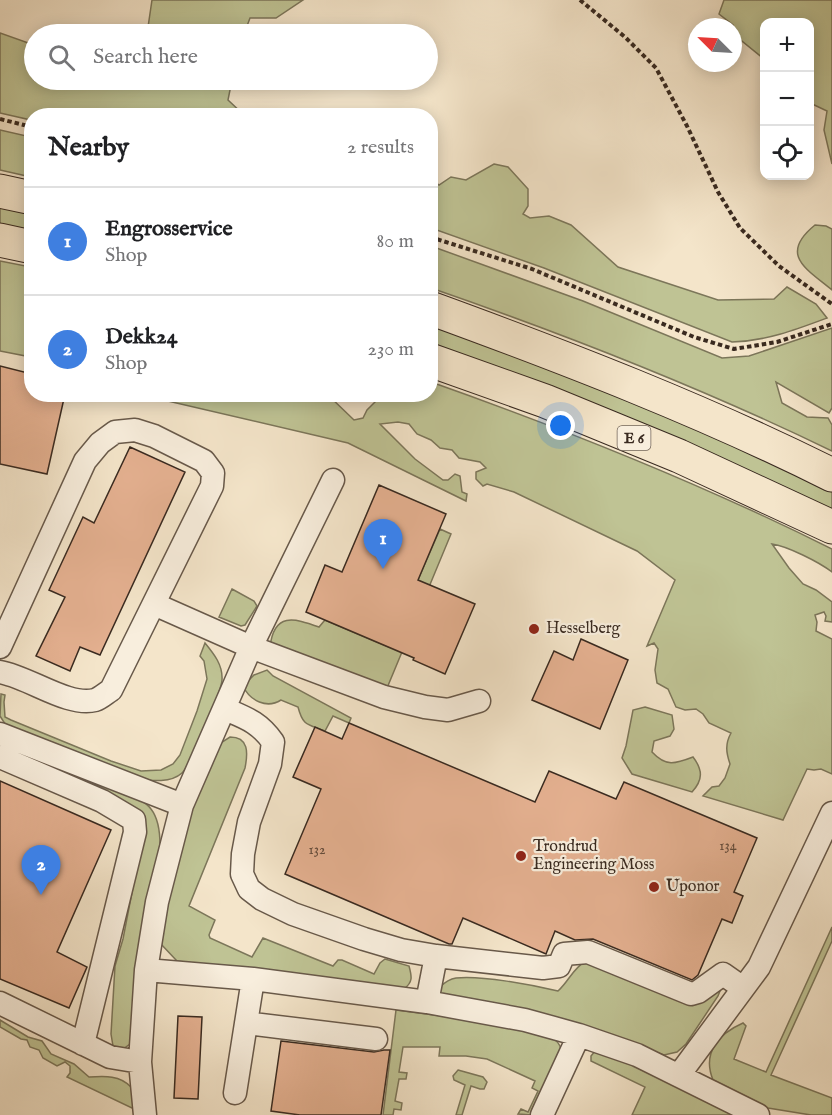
<!DOCTYPE html>
<html lang="en">
<head>
<meta charset="utf-8">
<style>
  body { margin:0; font-family:"IM FELL English",serif; background:#f2f2f2; color:#202124 }
  .controls { position:absolute; right:18px; top:18px; display:grid; overflow:hidden; border-radius:12px; box-shadow:0 3px 15px #0003 }
  .controls button { width:54px; height:54px; display:grid; place-items:center; padding:0; border:0; border-bottom:2px solid #e0e0e0; background:#fff; color:#202124; font:30px sans-serif }
  .compass { position:absolute; left:688px; top:18px; width:54px; height:54px; border-radius:50%; background:#fff; box-shadow:0 3px 15px #0003; rotate:294deg }
  .you { position:absolute; left:561px; top:426px; width:21px; height:21px; margin:-15px; border:4px solid #fff; border-radius:50%; background:#1a73e8; box-shadow:0 0 0 9px #1a73e833 }
  .badge { display:grid; place-items:center; width:39px; height:39px; border-radius:50%; background:#8f2418; color:#fff; font-size:20px; font-weight:700 }
  .pin { position:absolute; translate:-50% -50px; filter:drop-shadow(0 2px 3px #0008) }
  .pin::after { content:''; position:absolute; top:32px; width:21px; height:18px; background:inherit; clip-path:polygon(0 0,100% 0,50% 100%) }
  .list { margin:0; padding:0; list-style:none }
  h2 { display:flex; justify-content:space-between; align-items:center; height:78px; margin:0; padding:0 24px; font-size:26px }
  h2 small { font-size:20px; font-weight:400; color:#757577 }
  .list li { display:grid; grid-template-columns:39px 1fr auto; gap:18px; align-items:center; box-sizing:border-box; height:108px; padding:0 24px; border-top:2px solid #e0e0e0 }
  .list b { display:block; font-size:22px; white-space:nowrap }
  .list p { margin:0; font-size:20px; white-space:nowrap; color:#757577 }
  .list em { font-size:20px; font-style:normal; color:#757577 }
  .icon { flex:none; width:33px; height:33px; fill:none; stroke:currentColor; stroke-width:2; stroke-linecap:round; stroke-linejoin:round }
  .map { position:relative; flex:none; width:832px; height:1115px; overflow:hidden }
  .search { position:absolute; background:#fff; box-shadow:0 3px 15px #0003; left:24px; top:24px; width:414px; height:66px; display:flex; align-items:center; gap:15px; box-sizing:border-box; padding:0 21px; border-radius:33px; color:#757577; font-size:22px }
  .panel { position:absolute; background:#fff; box-shadow:0 3px 15px #0003; left:24px; top:108px; width:414px; height:294px; border-radius:24px }
  .map>svg:first-child { display:block }
</style>
</head>
<body>
<div class="map">
<svg width="832" height="1115" viewBox="0 0 832 1115">
  <rect width="100%" height="100%" fill="#f4e5ca"/>
  <filter id="stains"><feTurbulence type="fractalNoise" baseFrequency=".00333" numOctaves="4"/><feColorMatrix values="0 0 0 0 .2 0 0 0 0 .09 0 0 0 0 .02 0 0 0 .5 -.17"/></filter>
  <radialGradient id="worn" r=".72"><stop offset=".6" stop-color="#630" stop-opacity="0"/><stop offset="1" stop-color="#630" stop-opacity=".3"/></radialGradient>
  <!-- green -->
  <path fill="#bfc394" stroke="#7c765a" stroke-width="1.5" d="M152,0H303L276,18H250L244,34H147Z
    M724,0H832V164L824,130L827,111L810,103V22H764V59L737,37L733,25L719,14Z
    M0,33L34,45V80H232L228,100L244,115L32,116L31,120L0,113Z
    M0,130L31,137V177L0,170Z
    M494,164L508,167L528,189V206L523,214L530,218L549,216L571,225L618,267L718,300L774,299L787,287L816,304L827,318C795,330 766,341 732,342L544,268L431,228V180L439,185L451,177L466,180Z
    M0,205L31,212V232L0,226Z
    M815,225L826,226L832,229V290C807,269 778,255 815,225Z
    M431,246L583,301L722,358L749,356L832,328V408L829,413L776,382L782,403L807,417L828,418L832,425V451C702,388 567,335 431,288Z
    M0,261L31,267V357L0,351Z
    M431,324L649,406L832,489V511L431,345Z
    M431,382C567,430 702,484 832,549V572C819,562 787,546 772,544L789,568L803,584L816,590L832,602V622L825,621L826,616L824,612L815,615L817,622L816,631L832,639V774L821,769L814,770L807,769L783,820L703,796L712,787L719,786L725,778L730,764C726,752 725,744 731,733L709,723L703,714L696,709L685,710L676,707L668,689L657,683L655,670L658,649L654,643L647,646L675,580L637,551L514,492L487,484L483,486L476,479V472L486,468L480,462L459,458L452,450L440,448L431,440L417,434L409,424L398,422L380,424L415,459L443,480H448L455,474L460,476L462,492L467,494L466,501L348,443L142,395H328L354,420L363,418L367,410L377,400V395L430,394Z
    M440,529L451,534L387,688L270,647C274,612 294,618 319,627L325,620L389,647Z
    M232,589L254,601L257,606L245,625L241,626L219,617Z
    M205,643C214,654 223,665 222,680C222,689 189,767 182,773C171,783 152,781 138,779L7,727L0,716L1,694L5,695L4,702L5,717L11,720L111,761L141,771L161,770L173,764L180,755L197,711L207,679L204,661L200,656Z
    M267,670L273,676L351,718L349,723L333,716L325,731C307,724 303,726 298,707L281,700C267,709 250,701 243,686L254,675Z
    M645,707L672,715L674,729L670,736L654,741L652,752C666,767 675,764 693,757C703,770 703,780 692,792L632,774L622,758L626,746L633,710Z
    M230,737C249,737 248,753 245,768L189,906L215,920L209,935L210,938L252,957L263,938L333,966L338,960H342L374,974L380,963L385,959L409,966C412,977 413,982 404,989L177,961L160,943L165,903L185,823L219,744Z
    M65,769C85,777 140,793 151,809C158,818 160,833 160,845L136,970L130,1044L123,1049L117,1050L113,1046L111,1034L115,966L123,939L144,830L62,772Z
    M832,927V941L771,1075L832,1098V1115H811L768,1108L713,1080C702,1053 718,1034 743,1023L746,1026L734,1059L766,1072Z
    M587,960L720,991L718,996L686,1044L677,1052L664,1055L590,1029L439,997L440,987C444,983 449,979 456,978C481,975 532,985 558,991C569,981 573,968 587,960Z
    M396,1010L457,1018L542,1034C553,1038 560,1040 562,1053L532,1115L518,1114L521,1109L528,1112L538,1091L532,1088L535,1081L487,1059L466,1056H439L440,1047H403L399,1072L407,1073L406,1079H399L395,1101L402,1103L401,1110L394,1109L393,1115H383Z
    M0,1020L28,1037L42,1041L51,1054L74,1064L89,1077C105,1076 120,1075 131,1087L134,1109L67,1077L70,1073V1066L65,1062L57,1066L43,1058L39,1050L30,1047L27,1040L21,1039L0,1027Z
    M595,1051L621,1059L733,1115H632L645,1087L591,1061V1056Z
    M458,1070L483,1077L487,1082L484,1089H480L471,1086L462,1115H456L465,1085L454,1080L453,1076Z"/>
  <!-- building -->
  <path fill="#e4b090" stroke="#392a20" stroke-width="1.5" d="M0,366L32,374V394H65L47,474L0,464Z
    M130,447L185,472L100,655L80,647L70,671L36,656L65,597L49,590L83,517L94,523Z
    M379,485L446,514L418,580L475,604L445,674L413,660L414,658L306,612L325,565L342,572Z
    M581,639L628,660L600,729L532,700L554,651L573,660Z
    M349,723L535,802L549,771L616,799L624,782L757,838L734,892L743,896L732,923L722,919L698,975L692,980L593,939L575,940L555,931L546,954L463,918L452,944H449L285,874L321,789L293,777L315,727L342,739Z
    M0,781L111,830L57,952L87,967L69,1008L0,979Z
    M178,1016L202,1017L198,1099L174,1098Z
    M281,1041L374,1052L384,1050H390L381,1115H300L271,1111Z"/>
  <g fill="none" stroke-linecap="round" stroke-linejoin="round">
    <!-- minor casing -->
    <g stroke="#68594a" stroke-width="25">
      <path id="minor" d="M154,604L251,647L384,697L425,707L448,710L479,701
        M0,647L85,461L100,443L115,432L135,430L154,436L204,461L213,473L212,486L111,690C106,693 101,698 95,700C68,707 29,677 0,672
        M225,709C246,718 259,722 273,742L270,764L249,822L243,854L242,874L249,889L262,899L293,914L364,939L401,950L436,956L543,968L559,966L564,954L588,952L691,994L698,992L723,974L743,988
        M0,734L182,805
        M0,757L102,801L134,820L135,832L83,1044
        M146,970L253,979L427,1002L525,1020L579,1035L637,1055L758,1115
        M427,1002L436,956
        M0,1003L110,1057L140,1062
        M246,1023L376,1039
        M679,1075L759,967L832,813
        M235,1093L253,979
        M145,1115L140,1062L146,970L157,902L182,805L251,647L333,480
        M542,1115L579,1035"/>
    </g>
    <!-- highway casing -->
    <g stroke="#392a20" stroke-width="35">
      <path id="highway" d="M0,191L32,198
        M0,240L32,247
        M430,308C567,358 702,410 832,475
        M430,360L545,401L679,456L832,527"/>
    </g>
    <!-- path -->
    <path stroke="#392a20" stroke-width="4" stroke-dasharray="4.5 3" stroke-linecap="butt" d="M580,0L625,37L656,68L687,126L718,192L740,228L779,266L832,304
      M0,119L32,127
      M430,237L532,269L694,337L734,349L777,342L832,324"/>
    <!-- minor -->
    <use href="#minor" stroke="#f8eedd" stroke-width="22"/>
    <!-- highway -->
    <use href="#highway" stroke="#f4e5ca" stroke-width="33"/>
  </g>
  <!-- markers -->
  <g fill="#8f2418" stroke="#f8eedd" stroke-width="2">
    <circle cx="534" cy="629" r="6"/>
    <circle cx="521" cy="856" r="6"/>
    <circle cx="654" cy="887" r="6"/>
  </g>
  <g text-anchor="middle" dominant-baseline="central" stroke-width="4.5" stroke-linejoin="round" paint-order="stroke">
    <!-- number labels -->
    <g font-size="14" fill="#644c3c">
      <text x="728" y="846">134</text>
      <text x="317" y="850">132</text>
    </g>
    <!-- shield labels -->
    <rect fill="#f8eedd" stroke="#726559" stroke-width="1.5" x="617.5" y="426" width="33" height="24" rx="4.5"/>
    <g font-size="15" font-weight="bold" fill="#392a20">
      <text x="634" y="438">E 6</text>
    </g>
    <!-- poi labels -->
    <g font-size="16" fill="#392a20" stroke="#f8eedd" text-anchor="start">
      <text x="546" y="629">Hesselberg</text>
      <text x="533" y="847">Trondrud<tspan x="533" dy="18">Engineering Moss</tspan></text>
      <text x="666" y="887">Uponor</text>
    </g>
  </g>
  <rect width="100%" height="100%" filter="url(#stains)"/>
  <rect width="100%" height="100%" fill="url(#worn)"/>
</svg>
<div class="controls">
<button>+</button>
<button>−</button>
<button><svg class="icon" aria-label="locate" viewBox="0 0 24 24"><circle cx="12" cy="12" r="6"/><path d="M12 2v4M12 18v4M2 12h4M18 12h4"/></svg></button>
</div>
<svg class="compass" viewBox="-18 -18 36 36"><path d="M0-13l5 13h-10z" fill="#e53935"/><path d="M0 13l5-13h-10z" fill="#757577"/></svg>
<div class="you"></div>
<div class="pin badge" style="left:383px;top:569px;background:#3f7fe0">1</div>
<div class="pin badge" style="left:41px;top:895px;background:#3f7fe0">2</div>
<div class="search"><svg class="icon" aria-label="search" viewBox="0 0 24 24"><circle cx="10" cy="10" r="6"/><path d="M15 15l6 6"/></svg>Search here</div>
<section class="panel">
<h2>Nearby<small>2 results</small></h2>
<ul class="list">
<li><span class="badge" style="background:#3f7fe0">1</span><div><b>Engrosservice</b><p>Shop</p></div><em>80 m</em></li>
<li><span class="badge" style="background:#3f7fe0">2</span><div><b>Dekk24</b><p>Shop</p></div><em>230 m</em></li>
</ul>
</section>
</div>
</body>
</html>
